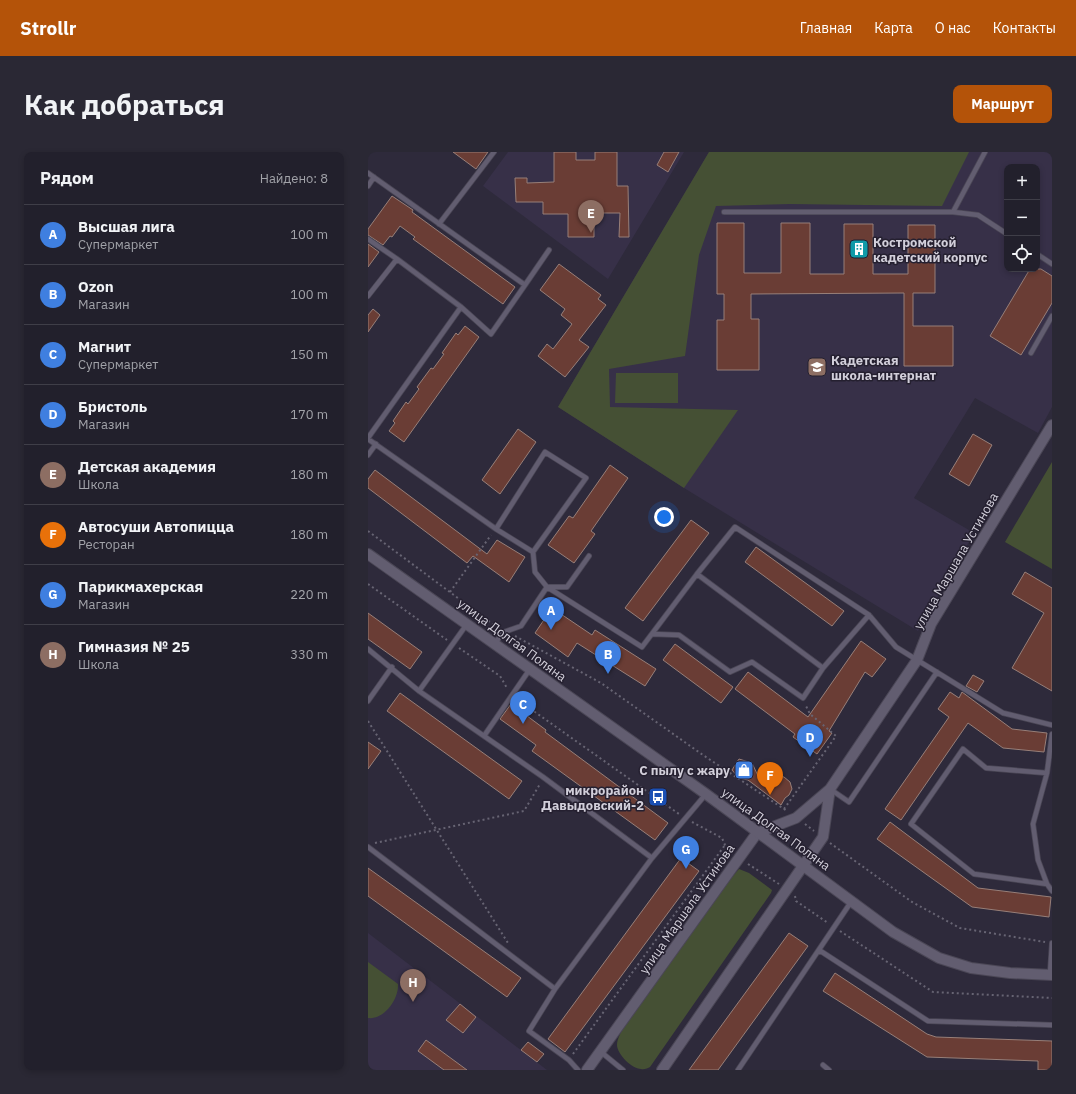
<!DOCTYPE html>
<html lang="ru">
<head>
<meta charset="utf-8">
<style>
  body { margin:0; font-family:"IBM Plex Sans",sans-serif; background:#2a2834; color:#f1f3f6 }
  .controls { position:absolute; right:12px; top:12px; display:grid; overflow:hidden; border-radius:8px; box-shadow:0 2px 6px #0003 }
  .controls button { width:36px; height:36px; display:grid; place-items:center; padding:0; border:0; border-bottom:1px solid #3f3e48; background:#22202c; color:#f1f3f6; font:20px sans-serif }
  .you { position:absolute; left:296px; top:365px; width:14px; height:14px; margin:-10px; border:3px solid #fff; border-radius:50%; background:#1a73e8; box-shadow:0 0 0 6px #1a73e833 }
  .badge { display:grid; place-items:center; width:26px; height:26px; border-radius:50%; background:#b45309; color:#fff; font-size:13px; font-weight:700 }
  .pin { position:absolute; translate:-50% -33px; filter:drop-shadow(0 1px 2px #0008) }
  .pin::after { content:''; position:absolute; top:21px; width:14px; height:12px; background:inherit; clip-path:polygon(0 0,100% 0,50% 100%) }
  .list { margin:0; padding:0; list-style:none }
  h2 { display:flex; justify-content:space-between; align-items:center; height:52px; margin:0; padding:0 16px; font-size:17px }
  h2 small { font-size:13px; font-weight:400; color:#a2a3a9 }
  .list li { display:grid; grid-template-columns:26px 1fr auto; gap:12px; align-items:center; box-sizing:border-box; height:60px; padding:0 16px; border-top:1px solid #3f3e48 }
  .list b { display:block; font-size:15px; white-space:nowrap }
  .list p { margin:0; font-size:13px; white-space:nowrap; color:#a2a3a9 }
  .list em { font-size:13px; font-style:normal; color:#a2a3a9 }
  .icon { flex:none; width:22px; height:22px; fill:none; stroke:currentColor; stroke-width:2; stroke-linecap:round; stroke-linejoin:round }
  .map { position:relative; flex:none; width:684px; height:918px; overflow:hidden; border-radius:8px }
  header { display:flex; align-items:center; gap:24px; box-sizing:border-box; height:56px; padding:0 20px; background:#b45309; color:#fff }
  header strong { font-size:19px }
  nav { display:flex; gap:22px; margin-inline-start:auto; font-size:14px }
  .intro { display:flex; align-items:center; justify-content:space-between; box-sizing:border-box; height:96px; padding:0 24px }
  h1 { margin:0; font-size:28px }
  .button { padding:10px 18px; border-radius:8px; background:#b45309; color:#fff; font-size:14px; font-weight:700 }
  main { display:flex; gap:24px; padding:0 24px }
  aside { flex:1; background:#22202c; border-radius:8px; box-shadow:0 2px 6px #0003 }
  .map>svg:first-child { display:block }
</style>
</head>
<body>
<header>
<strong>Strollr</strong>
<nav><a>Главная</a><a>Карта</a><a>О нас</a><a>Контакты</a></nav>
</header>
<div class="intro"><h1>Как добраться</h1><a class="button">Маршрут</a></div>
<main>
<aside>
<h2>Рядом<small>Найдено: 8</small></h2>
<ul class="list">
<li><span class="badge" style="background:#3f7fe0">A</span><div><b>Высшая лига</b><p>Супермаркет</p></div><em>100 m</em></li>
<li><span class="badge" style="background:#3f7fe0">B</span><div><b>Ozon</b><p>Магазин</p></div><em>100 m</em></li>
<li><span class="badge" style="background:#3f7fe0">C</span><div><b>Магнит</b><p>Супермаркет</p></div><em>150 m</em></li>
<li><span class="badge" style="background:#3f7fe0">D</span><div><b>Бристоль</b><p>Магазин</p></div><em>170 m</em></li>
<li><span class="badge" style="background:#8d6e63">E</span><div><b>Детская академия</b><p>Школа</p></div><em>180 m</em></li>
<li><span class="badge" style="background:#e8710a">F</span><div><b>Автосуши Автопицца</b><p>Ресторан</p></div><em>180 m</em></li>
<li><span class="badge" style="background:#3f7fe0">G</span><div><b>Парикмахерская</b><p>Магазин</p></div><em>220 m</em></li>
<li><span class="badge" style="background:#8d6e63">H</span><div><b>Гимназия № 25</b><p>Школа</p></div><em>330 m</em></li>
</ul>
</aside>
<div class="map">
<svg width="684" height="918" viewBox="0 0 684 918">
  <rect width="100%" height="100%" fill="#2e2a3b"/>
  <!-- built -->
  <path fill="#373048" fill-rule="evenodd" d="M140,0H316L240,127L115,34Z
    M341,0H684V255L670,281L607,246L546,346L606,381L550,479L316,336L190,255ZM639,15H669V117H639Z
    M0,781L179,918H0Z"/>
  <!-- green -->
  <path fill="#455034" d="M341,0H601L574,54L422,52L348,54L331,103L317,204L241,217L242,255L370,258L316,336L190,255Z
    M248,221H310V251H247Z
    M684,310V417L637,390Z
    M371,717L381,721L404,738L403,741L282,915C280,916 276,918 273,917C264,917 249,902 249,893C249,887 253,881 255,875L356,734Z
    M0,810L30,832C31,847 16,868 0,866Z"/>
  <!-- building -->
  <path fill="#6a3d35" stroke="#977f79" d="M85,0H120L108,17Z
    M186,0H208V8H227V0H249V34H260L261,85H251L252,61H226V85H200V62H175V50H148L147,26H159V31L186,30Z
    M296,0H311L300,20L289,13Z
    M24,44L45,58L44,60L147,135L135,152L45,87L47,85L32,74L24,85L22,84L15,93L0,83V77Z
    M349,71H376V121H413V71H442V122H476V72H505V122H540V73H567V141H545V174H585V214H536V141L383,142V167H391V218H349V168H356V142H349Z
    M0,92L11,100L0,115Z
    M191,112L233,143L230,147L238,153L211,188L221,195L197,225L170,204L179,192L185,197L204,172L193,163L197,157L172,138Z
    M662,117H673L684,124V151L653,203L622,184Z
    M5,157L12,163L0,180V163Z
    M97,174L111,185L36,290L21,279L27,271L25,269L38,250L40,252L51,237L49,235L63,216L65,217L76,202L74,201L88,181L90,183Z
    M150,277L168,290L132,342L114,328Z
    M605,282L624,293L601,334L581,322Z
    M242,313L260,326L223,379L227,382L206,411L180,393L201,364L205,366Z
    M7,318L119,402L129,388L157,405L141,430L105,404L99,411L0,336V327Z
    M323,368L341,381L275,469L257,456Z
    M388,395L476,459L464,474L377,410Z
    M657,420L684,436V539L644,516L676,461L644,442Z
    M184,456L224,483L227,478L288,517L277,534L209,491L200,505L167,481Z
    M0,461L54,500L42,517L0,487Z
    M493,489L518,507L504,525L497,520L461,579L464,581L449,602L425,585L427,582L367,537L380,520L440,565Z
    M307,492L365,535L353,551L295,508Z
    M605,523L616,529L609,540L598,534Z
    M582,540L591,546L594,540L644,577L679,581L676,600L635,596L600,571L533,668L517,657L581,565L570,557Z
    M32,541L154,629L141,647L19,559Z
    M143,552L178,578L177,580L300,671L287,688L164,599L168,593L132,567Z
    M0,590L13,599L0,617Z
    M371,607L384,611L391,626L399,614L411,624L416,625L422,630L424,637L421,643L417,646L413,653L380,628L371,626L364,618Z
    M522,670L610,736L683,745L681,765L604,755L509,687Z
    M313,706L331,719L197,900L180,887Z
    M0,716L153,826L139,845L0,744Z
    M421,781L440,794L350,918H321Z
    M467,821L559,882L568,885L684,889V918H670V909L559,905L455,839Z
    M92,852L108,865L95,881L78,868Z
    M58,888L69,896L99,918H76L50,899Z
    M160,890L176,902L169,910L153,898Z"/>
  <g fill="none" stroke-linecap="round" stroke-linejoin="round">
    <!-- service casing -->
    <g stroke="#4b4756" stroke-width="6">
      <path id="service" d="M0,21L157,133L181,98
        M0,34L6,25
        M356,60H585L617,0
        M585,60L610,63L639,82
        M71,72L126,0
        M0,87L29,107L0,144
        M669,102L684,112
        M29,107L93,155
        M663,201L684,164
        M0,286L93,155L123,182L157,133
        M0,287L128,377L165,400L167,420L179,435L153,474L136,480L126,492
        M0,303L8,292
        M128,377L177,300L218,326L165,400
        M179,435L274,495L329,422L455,516
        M179,435H199L221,404
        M501,463L528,495L635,561L684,573
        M284,482L311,483L362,520L384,510L435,546L455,516L501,463L367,375L329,422
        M0,497L51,539L175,625L284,706
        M51,539L99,472
        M0,549L24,515
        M684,582L679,621L665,672L670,708L679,732L684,739
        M116,584L162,517
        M462,637L481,650L569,520
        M0,695L187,837L284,706L338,642
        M679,732L606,722L543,672L595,597L618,616L679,621
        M451,798L560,869L684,873
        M682,822L684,791
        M187,837L161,879L201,908L210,918
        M233,900L255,918
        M455,913L461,918
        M370,918L483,750"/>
    </g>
    <!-- tertiary casing -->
    <g stroke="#4b4756" stroke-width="12">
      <path id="tertiary" d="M219,918L389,681L428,666L462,637L549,508L563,472L684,273
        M294,918L455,685L462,637"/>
    </g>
    <!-- secondary casing -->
    <g stroke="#4b4756" stroke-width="12">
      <path id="secondary" d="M0,402L338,642L525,780L571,806L603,816L642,821L684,823"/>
    </g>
    <!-- path -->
    <path stroke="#676473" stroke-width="2" stroke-dasharray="2 3" stroke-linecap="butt" d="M0,379L130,476
      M0,432L79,488
      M82,440L123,383
      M147,484L233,531L335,603L419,659
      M91,496L132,524L139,536
      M150,548L311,662
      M0,569L140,791
      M416,657L468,584L442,562L437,552
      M324,670L354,686L357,693L364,699
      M437,672L446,679
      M7,691L156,659L172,632
      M462,691L544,750L592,776L677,790
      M380,712L411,732
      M427,744L428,749L460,771
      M472,779L565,840L684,846
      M205,902L357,693"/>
    <!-- service -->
    <use href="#service" stroke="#625d70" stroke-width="4.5"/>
    <!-- tertiary -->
    <use href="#tertiary" stroke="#625d70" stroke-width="10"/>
    <!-- secondary -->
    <use href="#secondary" stroke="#625d70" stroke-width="10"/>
  </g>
  <!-- icons -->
  <defs>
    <g id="building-square" transform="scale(1)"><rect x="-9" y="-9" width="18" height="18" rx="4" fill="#0f9aa8" stroke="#252030"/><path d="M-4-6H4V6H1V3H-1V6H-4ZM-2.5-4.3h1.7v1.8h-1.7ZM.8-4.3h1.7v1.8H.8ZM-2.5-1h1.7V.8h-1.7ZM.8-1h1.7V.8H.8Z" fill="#fff"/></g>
    <g id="school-square" transform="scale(1)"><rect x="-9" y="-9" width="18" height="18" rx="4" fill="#8d6e63" stroke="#252030"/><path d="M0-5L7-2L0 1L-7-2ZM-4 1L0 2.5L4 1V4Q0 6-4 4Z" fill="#fff"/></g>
    <g id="shop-square" transform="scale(1)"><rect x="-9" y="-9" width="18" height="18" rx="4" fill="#3f7fe0" stroke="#252030"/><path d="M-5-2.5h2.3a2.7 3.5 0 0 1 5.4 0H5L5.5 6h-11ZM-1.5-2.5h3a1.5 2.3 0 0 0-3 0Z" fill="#fff"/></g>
    <g id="bus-square" transform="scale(1)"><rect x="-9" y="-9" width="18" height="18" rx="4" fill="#1a4fb4" stroke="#252030"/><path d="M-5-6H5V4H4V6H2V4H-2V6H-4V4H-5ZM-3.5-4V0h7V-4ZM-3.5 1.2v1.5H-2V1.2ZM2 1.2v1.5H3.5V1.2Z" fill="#fff"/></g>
  </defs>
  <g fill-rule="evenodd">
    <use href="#building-square" x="491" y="97"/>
    <use href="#school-square" x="449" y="215"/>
    <use href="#shop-square" x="376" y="618"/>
    <use href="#bus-square" x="290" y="645"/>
  </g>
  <g text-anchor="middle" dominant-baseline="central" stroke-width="3" stroke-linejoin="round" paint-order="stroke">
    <!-- poi labels -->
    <g font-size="13" font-weight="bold" fill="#d2cfda" stroke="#252030" text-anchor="start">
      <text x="505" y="90">Костромской<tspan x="505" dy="15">кадетский корпус</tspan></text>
      <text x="463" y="208">Кадетская<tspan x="463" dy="15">школа-интернат</tspan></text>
      <text x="362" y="618" text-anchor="end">C пылу с жару</text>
      <text x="276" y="638" text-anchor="end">микрорайон<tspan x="276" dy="15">Давыдовский-2</tspan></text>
    </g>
    <!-- street labels -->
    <g font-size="13" fill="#d2cfda" stroke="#252030">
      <text transform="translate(588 409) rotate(-60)">улица Маршала Устинова</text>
      <text transform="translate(144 488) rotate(36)">улица Долгая Поляна</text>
      <text transform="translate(408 677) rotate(36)">улица Долгая Поляна</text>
      <text transform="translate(319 757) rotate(-55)">улица Маршала Устинова</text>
    </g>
  </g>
</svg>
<div class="controls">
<button>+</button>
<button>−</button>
<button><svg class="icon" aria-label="locate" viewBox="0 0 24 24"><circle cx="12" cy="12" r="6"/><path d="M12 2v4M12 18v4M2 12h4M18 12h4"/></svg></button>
</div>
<div class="you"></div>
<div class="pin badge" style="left:183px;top:478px;background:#3f7fe0">A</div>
<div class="pin badge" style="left:240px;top:522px;background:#3f7fe0">B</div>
<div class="pin badge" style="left:155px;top:572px;background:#3f7fe0">C</div>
<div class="pin badge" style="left:442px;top:605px;background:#3f7fe0">D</div>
<div class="pin badge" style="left:223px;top:81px;background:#8d6e63">E</div>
<div class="pin badge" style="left:402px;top:643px;background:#e8710a">F</div>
<div class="pin badge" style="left:318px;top:717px;background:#3f7fe0">G</div>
<div class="pin badge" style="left:45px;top:850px;background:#8d6e63">H</div>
</div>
</main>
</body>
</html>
